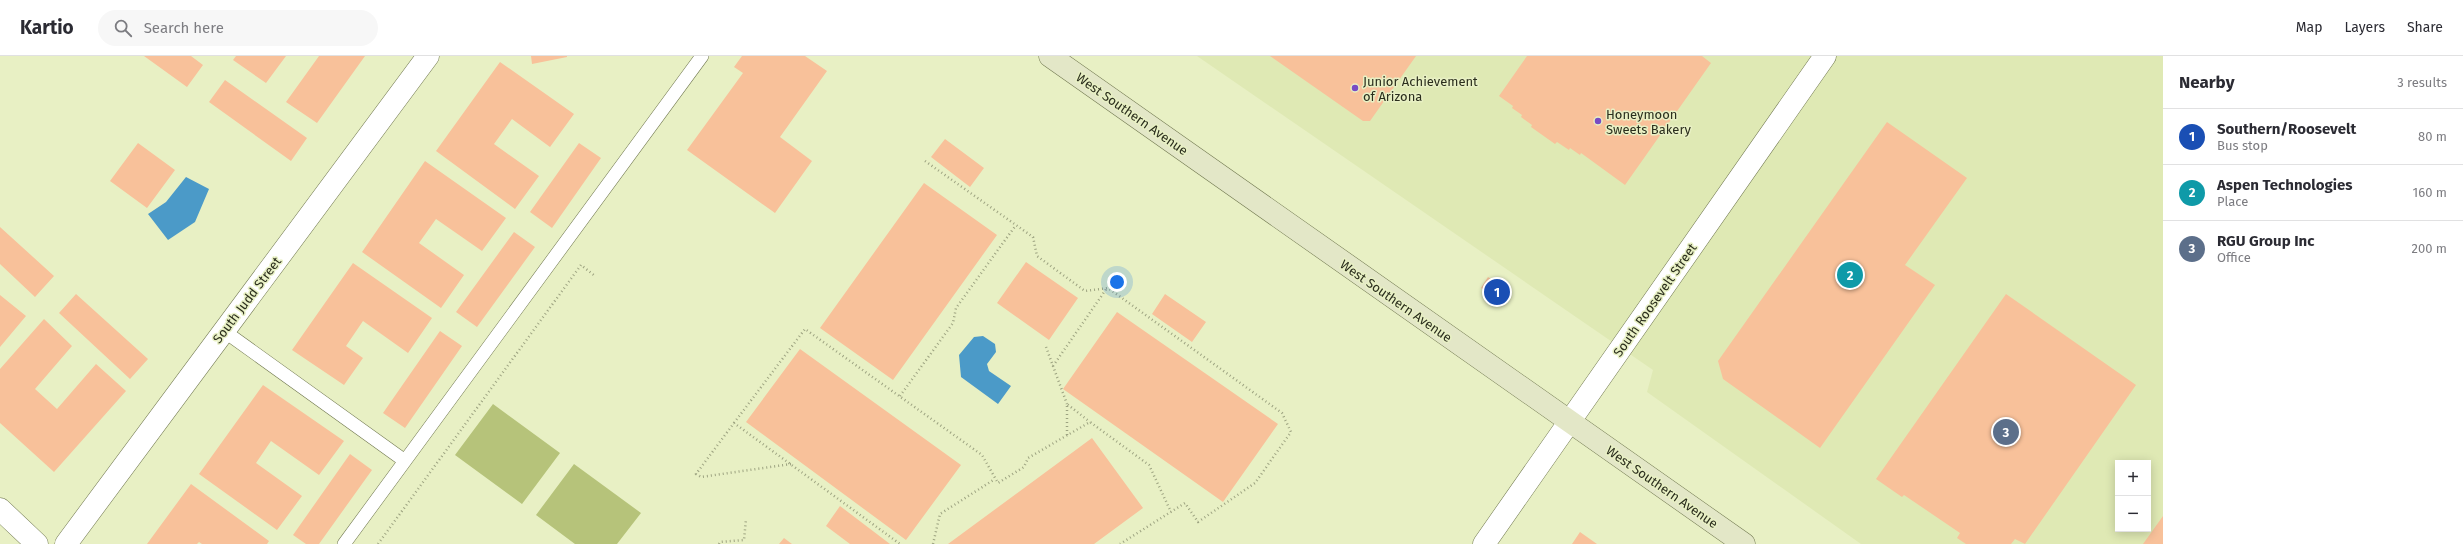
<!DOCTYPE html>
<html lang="en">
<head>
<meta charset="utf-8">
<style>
  body { margin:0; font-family:"Fira Sans",sans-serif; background:#f7f7f7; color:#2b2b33 }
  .controls { position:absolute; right:12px; bottom:12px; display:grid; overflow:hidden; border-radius:0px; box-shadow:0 2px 10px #0003 }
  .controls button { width:36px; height:36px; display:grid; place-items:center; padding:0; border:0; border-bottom:1px solid #e1e1e2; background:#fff; color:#2b2b33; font:20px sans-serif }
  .you { position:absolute; left:1117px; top:226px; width:14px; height:14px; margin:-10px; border:3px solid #fff; border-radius:50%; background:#1a73e8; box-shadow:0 0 0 6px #1a73e833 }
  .badge { display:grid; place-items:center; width:26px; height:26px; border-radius:50%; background:#784cc4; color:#fff; font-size:13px; font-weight:700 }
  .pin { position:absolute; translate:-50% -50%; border:2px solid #fff; box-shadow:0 1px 4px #0006 }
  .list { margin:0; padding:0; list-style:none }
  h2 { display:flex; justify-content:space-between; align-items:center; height:52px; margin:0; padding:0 16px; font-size:17px }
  h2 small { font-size:13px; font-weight:400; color:#7c7c81 }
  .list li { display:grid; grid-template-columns:26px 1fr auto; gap:12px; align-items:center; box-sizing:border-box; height:56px; padding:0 16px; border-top:1px solid #e1e1e2 }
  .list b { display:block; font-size:15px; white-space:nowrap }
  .list p { margin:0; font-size:13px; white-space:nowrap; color:#7c7c81 }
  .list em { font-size:13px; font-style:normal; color:#7c7c81 }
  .icon { flex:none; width:22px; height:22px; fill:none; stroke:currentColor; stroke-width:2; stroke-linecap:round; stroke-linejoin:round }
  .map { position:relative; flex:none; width:2163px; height:488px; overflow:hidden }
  header { display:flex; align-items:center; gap:24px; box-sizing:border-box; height:56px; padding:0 20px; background:#fff; border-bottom:1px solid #e1e1e2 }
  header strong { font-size:19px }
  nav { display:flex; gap:22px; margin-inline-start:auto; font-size:14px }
  .search { width:280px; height:36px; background:#f7f7f7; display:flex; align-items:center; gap:10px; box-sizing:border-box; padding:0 14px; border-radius:22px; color:#7c7c81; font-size:15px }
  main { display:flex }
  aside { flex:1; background:#fff }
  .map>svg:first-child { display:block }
</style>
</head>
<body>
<header>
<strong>Kartio</strong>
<div class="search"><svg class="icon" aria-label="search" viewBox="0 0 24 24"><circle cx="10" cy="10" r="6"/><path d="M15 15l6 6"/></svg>Search here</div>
<nav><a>Map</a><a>Layers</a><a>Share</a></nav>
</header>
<main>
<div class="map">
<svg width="2163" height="488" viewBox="0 0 2163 488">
  <rect width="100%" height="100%" fill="#e8f0c4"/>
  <!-- built -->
  <path fill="#dfe9b4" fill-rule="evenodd" d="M1197,0H2163V488H1861L1647,336L1653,314ZM2118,407H2148V473H2118Z"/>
  <!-- green -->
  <path fill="#b6c37a" d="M493,348L560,397L522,448L455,399Z
    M574,408L641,457L617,488H575L536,459Z"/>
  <!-- water -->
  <path fill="#4b9ac8" d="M186,121L209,133L195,166L168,184L148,158L166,146Z
    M983,280L995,288L996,296L987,308L989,315L1011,330L998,348L961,321L959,299L974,281Z"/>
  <!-- building -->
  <path fill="#f8c19a" d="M144,0H191L203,9L187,31Z
    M236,0H286L266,27L233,4Z
    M319,0H365L317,67L286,46Z
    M531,0H567V1L532,8Z
    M742,0H805L827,15L780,81L812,105L775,157L687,94L743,17L734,11Z
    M1270,0H1416L1370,65H1363Z
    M1527,0H1702L1711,7L1625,129L1581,97L1580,99L1570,92L1569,94L1557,86L1555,88L1531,71L1532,69L1521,61L1522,59L1512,52L1513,50L1499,40Z
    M500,6L574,58L550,91L512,63L494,88L539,120L515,153L436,95Z
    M225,24L307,82L291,105L209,46Z
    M1887,66L1967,122L1905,209L1935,229L1820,392L1723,323L1718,305Z
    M945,83L984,112L970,131L931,101Z
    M138,87L175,114L147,152L110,125Z
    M579,87L601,102L552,172L530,156Z
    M425,105L506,162L482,195L436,163L419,187L464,219L441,252L362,196Z
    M924,127L997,179L893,324L820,272Z
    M0,171L54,220L35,241L0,208Z
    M514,176L535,191L477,271L456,256Z
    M1026,206L1078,242L1049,284L997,247Z
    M353,207L432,262L408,297L363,265L346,290L363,302L344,329L292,294Z
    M1488,221L1511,236L1504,247L1481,232Z
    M76,238L148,303L130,323L59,257Z
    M1165,238L1206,266L1192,286L1152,258Z
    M2006,238L2136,329L2025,488L2015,483L2011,488H1966L1957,482L1960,477L1904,439L1902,441L1876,423Z
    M0,239L26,260L0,291Z
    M1117,256L1278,368L1223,446L1063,333Z
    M44,263L72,290L35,333L57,353L96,308L126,335L54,416L0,367V313Z
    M440,275L462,290L405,372L383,357Z
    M800,293L961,409L906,484L746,366Z
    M263,329L344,385L319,419L271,385L256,407L302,440L277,474L199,418Z
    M1092,382L1143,452L1094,488H948Z
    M350,398L372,414L319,488H306L293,479Z
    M191,428L269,485L267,488H202L199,486L197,488H147Z
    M840,450L890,488H850L826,470Z
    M2163,460V488H2143Z
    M1580,476L1597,488H1572Z
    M784,482L792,488H779Z"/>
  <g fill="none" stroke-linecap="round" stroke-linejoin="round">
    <!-- service casing -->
    <g stroke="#717850" stroke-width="14">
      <path id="service" d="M224,275L405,405
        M344,488L702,0"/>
    </g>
    <!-- minor casing -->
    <g stroke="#717850" stroke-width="23">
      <path id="minor" d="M0,453L37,488
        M66,488L428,0
        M1484,488L1825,0"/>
    </g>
    <!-- secondary casing -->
    <g stroke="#717850" stroke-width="23">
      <path id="secondary" d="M1050,0L1744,488"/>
    </g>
    <!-- path -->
    <path stroke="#9da381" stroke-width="2.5" stroke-dasharray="1 3" stroke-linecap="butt" d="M925,105L1033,181L1037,200L1085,235L1108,232L1282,357L1291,376L1255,427L1198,466L1185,447L1120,488
      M1046,291L1067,348
      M1053,310L1107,232
      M900,340L953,267L956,252L1016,169
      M734,367L805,273L982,399L998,427L1024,411L1028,402L1090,366L1149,409L1171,456
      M1067,379V348L1090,366
      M791,408L701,421L696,418L734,367L900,488
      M378,488L581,209L595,220
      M719,488L720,486L744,484L746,463
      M933,488L940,458L995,423"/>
    <!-- service -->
    <use href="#service" stroke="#fff" stroke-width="13"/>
    <!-- minor -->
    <use href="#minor" stroke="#fff" stroke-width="22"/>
    <!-- secondary -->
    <use href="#secondary" stroke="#e3e7c7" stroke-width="22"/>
  </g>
  <!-- markers -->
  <g fill="#784cc4" stroke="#e8f0c4" stroke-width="1.5">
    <circle cx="1355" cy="32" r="4"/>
    <circle cx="1598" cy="65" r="4"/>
  </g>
  <g text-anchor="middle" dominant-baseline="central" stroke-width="3" stroke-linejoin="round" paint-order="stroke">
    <!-- poi labels -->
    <g font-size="13" fill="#2b2e1d" stroke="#e8f0c4" text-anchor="start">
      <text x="1363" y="25">Junior Achievement<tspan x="1363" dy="15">of Arizona</tspan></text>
      <text x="1606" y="58">Honeymoon<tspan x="1606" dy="15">Sweets Bakery</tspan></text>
    </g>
    <!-- street labels -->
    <g font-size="13" fill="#2b2e1d" stroke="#e8f0c4">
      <text transform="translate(1132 58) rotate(35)">West Southern Avenue</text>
      <text transform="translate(247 244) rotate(-53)">South Judd Street</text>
      <text transform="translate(1655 244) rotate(-55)">South Roosevelt Street</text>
      <text transform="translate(1396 245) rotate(35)">West Southern Avenue</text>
      <text transform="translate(1662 431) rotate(35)">West Southern Avenue</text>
    </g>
  </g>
</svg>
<div class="controls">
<button>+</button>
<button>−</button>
</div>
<div class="you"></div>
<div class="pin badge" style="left:1497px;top:236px;background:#1a4fb4">1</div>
<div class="pin badge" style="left:1850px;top:219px;background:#0f9aa8">2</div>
<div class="pin badge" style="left:2006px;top:376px;background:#5c6f8a">3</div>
</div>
<aside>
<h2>Nearby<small>3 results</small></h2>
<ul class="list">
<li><span class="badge" style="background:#1a4fb4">1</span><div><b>Southern/Roosevelt</b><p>Bus stop</p></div><em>80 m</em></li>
<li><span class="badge" style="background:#0f9aa8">2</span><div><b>Aspen Technologies</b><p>Place</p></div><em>160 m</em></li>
<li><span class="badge" style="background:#5c6f8a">3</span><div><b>RGU Group Inc</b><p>Office</p></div><em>200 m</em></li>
</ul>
</aside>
</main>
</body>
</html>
